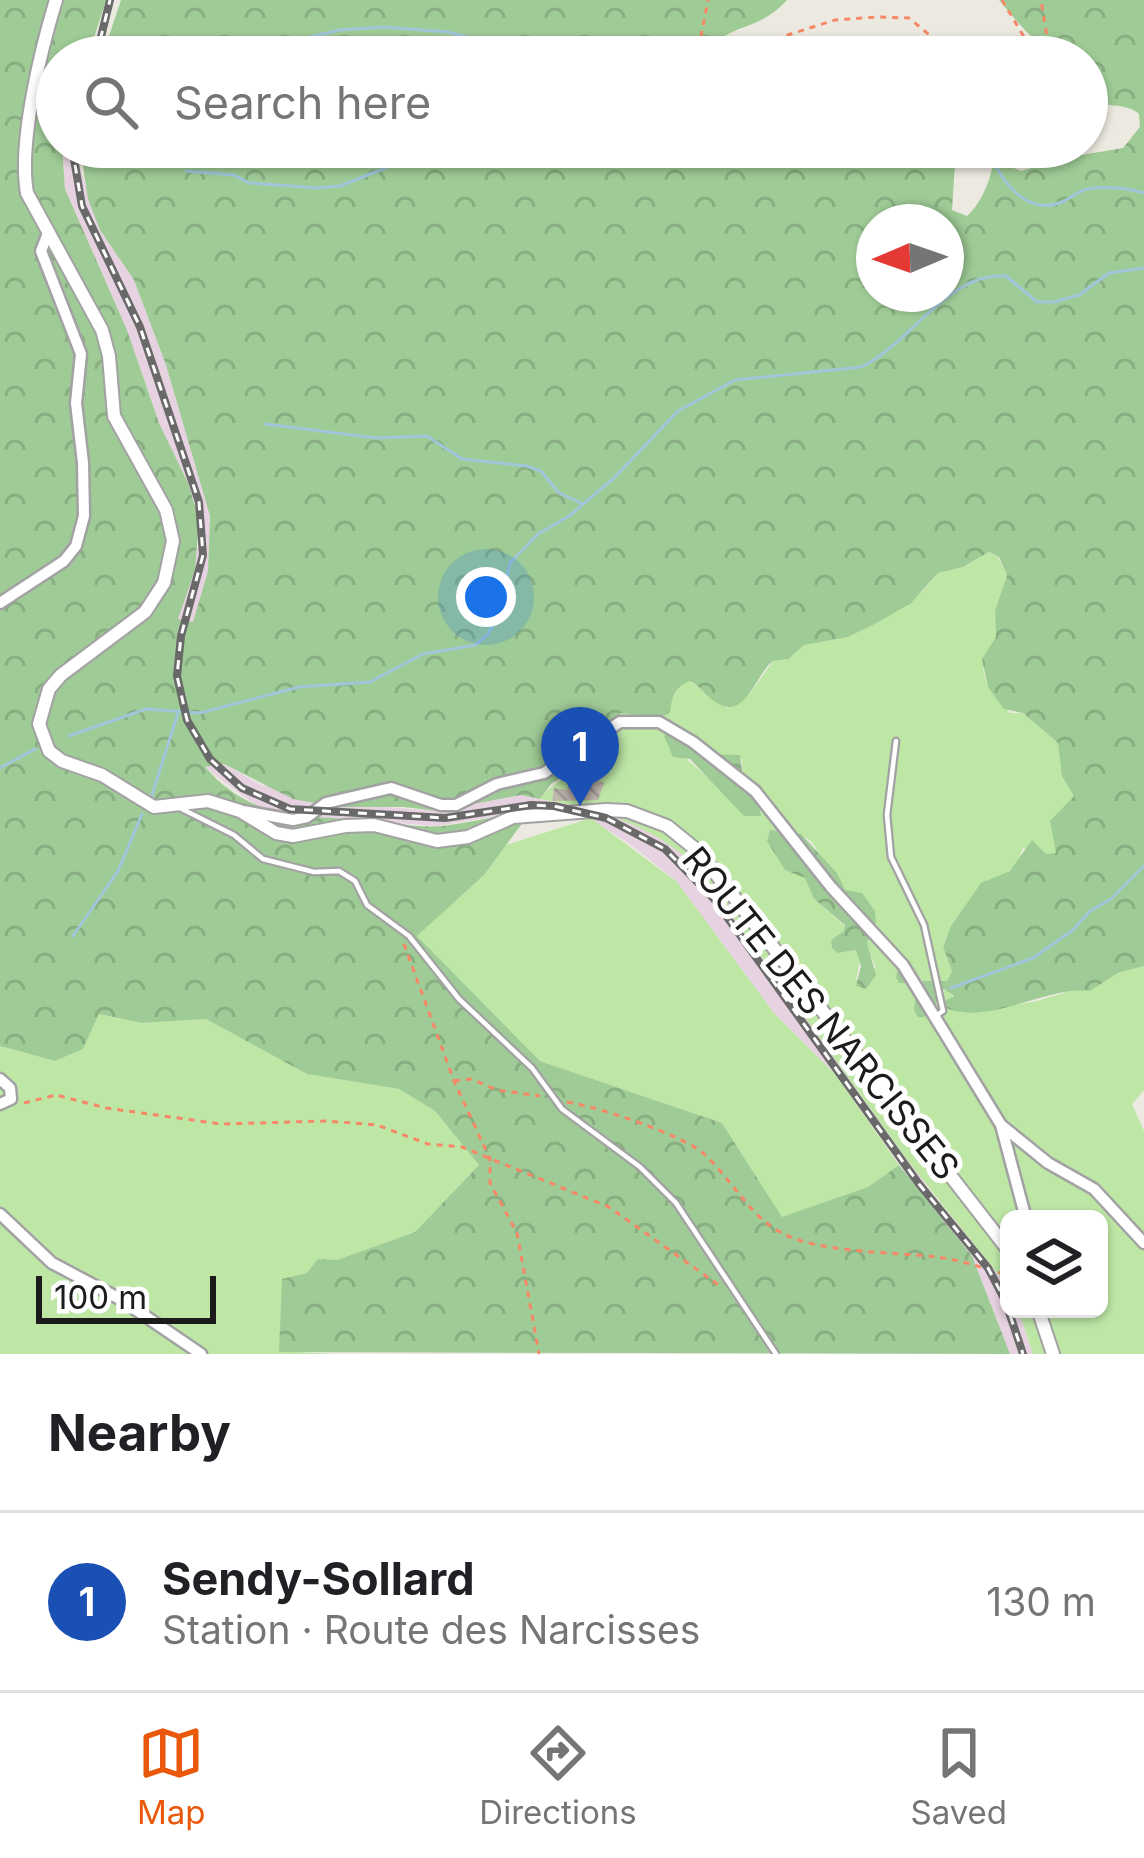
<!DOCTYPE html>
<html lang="en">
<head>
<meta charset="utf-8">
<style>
  body { margin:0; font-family:Inter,sans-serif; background:#f6f6f6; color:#202124 }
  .controls { position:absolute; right:36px; bottom:36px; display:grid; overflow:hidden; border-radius:18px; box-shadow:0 3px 9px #0004 }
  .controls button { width:108px; height:108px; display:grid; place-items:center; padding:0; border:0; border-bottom:3px solid #e0e0e0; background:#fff; color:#202124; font:60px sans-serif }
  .compass { position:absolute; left:856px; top:204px; width:108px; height:108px; border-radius:50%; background:#fff; box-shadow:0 3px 9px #0004; rotate:268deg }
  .scale { position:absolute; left:36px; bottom:30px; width:180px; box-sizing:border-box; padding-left:12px; border:6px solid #1b1b1b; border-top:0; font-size:33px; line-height:42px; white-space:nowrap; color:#1b1b1b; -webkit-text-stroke:9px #fff; paint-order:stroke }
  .you { position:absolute; left:486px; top:597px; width:42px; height:42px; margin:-30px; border:9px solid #fff; border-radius:50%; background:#1a73e8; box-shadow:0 0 0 18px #1a73e833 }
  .badge { display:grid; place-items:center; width:78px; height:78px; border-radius:50%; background:#ea580c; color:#fff; font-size:39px; font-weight:700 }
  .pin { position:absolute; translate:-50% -99px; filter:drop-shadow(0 3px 6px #0008) }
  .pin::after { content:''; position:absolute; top:63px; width:42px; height:36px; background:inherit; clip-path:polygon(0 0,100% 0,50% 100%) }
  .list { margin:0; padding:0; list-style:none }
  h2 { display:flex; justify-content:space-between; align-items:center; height:156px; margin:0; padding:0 48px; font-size:51px }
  h2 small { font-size:39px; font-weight:400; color:#757577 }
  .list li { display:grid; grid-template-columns:78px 1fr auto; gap:36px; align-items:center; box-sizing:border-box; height:180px; padding:0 48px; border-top:3px solid #e0e0e0 }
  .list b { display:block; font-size:45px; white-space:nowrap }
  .list p { margin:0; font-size:39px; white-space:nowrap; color:#757577 }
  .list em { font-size:39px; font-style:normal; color:#757577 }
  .icon { flex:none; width:66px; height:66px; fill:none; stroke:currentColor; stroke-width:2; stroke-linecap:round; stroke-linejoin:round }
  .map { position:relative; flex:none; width:1144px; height:1354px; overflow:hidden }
  .search { position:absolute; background:#fff; box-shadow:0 3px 9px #0004; left:36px; right:36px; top:36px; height:132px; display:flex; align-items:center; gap:30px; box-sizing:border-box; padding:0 42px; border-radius:66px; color:#757577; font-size:45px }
  .sheet { height:336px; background:#fff }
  nav { display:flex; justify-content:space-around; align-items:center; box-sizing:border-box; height:168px; border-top:3px solid #e0e0e0; background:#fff; font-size:33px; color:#757577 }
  nav a { display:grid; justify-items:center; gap:6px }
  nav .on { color:#ea580c }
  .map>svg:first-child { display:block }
</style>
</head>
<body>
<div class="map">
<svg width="1144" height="1354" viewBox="0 0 1144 1354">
  <defs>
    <pattern id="forest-crowns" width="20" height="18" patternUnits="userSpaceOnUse" patternTransform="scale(3)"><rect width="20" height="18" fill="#9fcb96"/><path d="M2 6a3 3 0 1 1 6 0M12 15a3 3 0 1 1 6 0" fill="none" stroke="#88ae81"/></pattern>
    <pattern id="building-back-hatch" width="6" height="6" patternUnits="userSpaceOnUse" patternTransform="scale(3)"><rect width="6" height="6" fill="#c1b9b0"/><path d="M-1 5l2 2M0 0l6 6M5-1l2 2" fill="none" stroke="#a59e97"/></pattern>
  </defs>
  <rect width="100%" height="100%" fill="#eceae0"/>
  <!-- railway -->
  <path fill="#e6d2e0" d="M62,147H80V167L100,230L134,280L166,365L210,516L208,571L194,622L178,619L199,544L188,483L159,423L127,330L65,189Z
    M224,764L261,785L371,806L437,811L521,795L621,816L677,848L718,892L939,1203L984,1253L1009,1288V1309H1018L1033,1354H1010L972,1256L940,1221L835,1074L774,1013L677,882L634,847L591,819L557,810H532L437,826L332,818L313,820L287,815L257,806L204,767Z"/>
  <!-- grass -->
  <path fill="#bee7a6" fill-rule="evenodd" d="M989,552L998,557L1007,575L995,612L996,637L983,670L988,687L1010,713H1023L1058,743L1074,796L1060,811L1056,853L1052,856L1023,848L1016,866C983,889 957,906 943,947L952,971L947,982L928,984L918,978L900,983L913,984L936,1004L938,996L947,988L963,1013L1037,1001L1077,989L1090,991L1118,973L1144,966V1090L1132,1104L1144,1131V1354H1033L1018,1309H1099V1219H1009V1288L907,1160L698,868C651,824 602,810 540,799C561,771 595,770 610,749C617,739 615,724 620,713L661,718L681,684L690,681L727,708L751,692L773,661L788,659L804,645L848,637L875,624L923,591L938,573L963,567ZM692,736L697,754L742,759L743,777L758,791L762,812L744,816L722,790L683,756ZM793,830L811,841L845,891L862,893L867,948L876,968L856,980L861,956L856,950L839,953L845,926L814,899Z
    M591,818L677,882L774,1013L835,1074L899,1165L868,1187L782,1218L722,1123L540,1061L416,935L484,875L506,845Z
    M99,1014L142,1023L206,1019L307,1074L399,1089L435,1111L479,1165L415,1232L337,1260L279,1351L334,1354H0V1046L55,1061L83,1049Z"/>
  <!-- forest -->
  <path fill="url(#forest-crowns)" fill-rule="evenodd" d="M0,0H106L88,57H57V147H62L65,189L127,330L159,423L188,483L199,519L195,570L178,619L193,622L208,571L210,516L166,365L134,280L100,230L88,199L80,147H956L952,210L967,216C984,201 995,170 994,147H1013L1014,168L1021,171L1070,157L1123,148L1140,127L1139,114C1125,101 1103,110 1087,96V57C1042,57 1026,32 999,0H1144V966L1118,973L1090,991C1046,986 988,1026 946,1008L945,1001L954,996L944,989C935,999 935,1019 918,1017L914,1010L916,995L912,984L899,983L896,977L899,965L909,964L921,981H947L952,971L943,947L951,926L981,883L1010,871L1032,840L1046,854L1056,853L1050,821L1074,796L1062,776L1058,743L1023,713L1004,709L988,687L982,659L996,637L995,611L1007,575L999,557L989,552L963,567L938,573L911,603L875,624L848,637L804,645L788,659L773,661C757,673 747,714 723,706C709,701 702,687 690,681C675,687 672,697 670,712L661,718L620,713L610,753L552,783L540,799L521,795L437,811L404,807H337L293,799L224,764L205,767C254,822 302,815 366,820C390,822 417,828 441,826C471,823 502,814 532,810L484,875L417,936L540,1061L722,1123L782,1217L868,1187L899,1165L972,1256L1010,1354L279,1352L282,1279L307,1273L318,1259L337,1260L415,1232L479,1165L435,1111L399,1089L307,1074L206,1019L142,1023L99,1014L83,1049L55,1061L0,1046ZM874,222H946V294H874Z
    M121,0H787C760,30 736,23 715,44L716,57H102Z
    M675,728L689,732L698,754L740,755L743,777L758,791L761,816H744L690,759L673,757L664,736Z
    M770,830L801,834L837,873L845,890L862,893L875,911L876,922L867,943L876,975L866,989L856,986L861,966L856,950L838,953L832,948L831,940L844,931L845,925L814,899L805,878L785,870L767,841Z"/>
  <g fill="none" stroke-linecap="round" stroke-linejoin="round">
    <!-- stream -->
    <path stroke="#a1c6da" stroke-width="3" d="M224,57L340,30L384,27L448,32L506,47L569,38L595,57
      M986,147C999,176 1023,218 1062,202C1071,198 1078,191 1087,189C1106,186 1126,188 1144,193
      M186,171L234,175L249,183L317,188L340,186L393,165L416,163L431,154L469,152L478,147
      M265,424L376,438L427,436L462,459L527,466L541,471L559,493L583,504
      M69,736L146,709L200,713L299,687L370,682L423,654L476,645L488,634L498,615L510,563L538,534L569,516L613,479L678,411L735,380L861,367C911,344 947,272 1006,276L1037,302H1054L1079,295L1109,273L1144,268
      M0,768L35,749
      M152,795L178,713
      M73,936L118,871L142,814
      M951,988L1033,958L1073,930L1090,911L1111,899L1144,866"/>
  </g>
  <!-- building -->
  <path fill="url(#building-back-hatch)" d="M573,773L604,783L598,800L552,801L554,788L567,790Z"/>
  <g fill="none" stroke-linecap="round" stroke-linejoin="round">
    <!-- service casing -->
    <g stroke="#a2a2a2" stroke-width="9">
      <path id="service" d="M896,741L887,815L891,857L924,925L943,1011L937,1015
        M182,809L234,835L263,859L314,872L339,871L355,881L367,905L409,936L459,999L532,1068L562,1109L640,1167L676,1203L776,1354"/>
    </g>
    <!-- minor casing -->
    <g stroke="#a2a2a2" stroke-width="15">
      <path id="minor" d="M0,603L64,561L76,546L84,516L83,463L76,403L81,354L41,251L48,233
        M243,811L293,820L307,817L326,803L391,788L441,805H456L497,784L544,773L620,722H659L693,742L755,791L831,887L903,965L1001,1125L1048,1163L1094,1189L1144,1243
        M0,1079L10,1088L11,1099L0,1104
        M1001,1125L1026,1219
        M0,1214L52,1263L120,1299L201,1354"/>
    </g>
    <!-- tertiary casing -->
    <g stroke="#a2a2a2" stroke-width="16">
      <path id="tertiary" d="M56,0C41,49 18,143 27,193L102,330L109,356L114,416L166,510L173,541L164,583L145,612L61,675L49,689L39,724L49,751L62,761L102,775L154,807L208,801L240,811L276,833L293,836L345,826L374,825L437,841L468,837L513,817L606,810L627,811L667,826L699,852L1009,1251
        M1038,1309L1053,1354"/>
    </g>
    <!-- path -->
    <path stroke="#f68867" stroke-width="3" stroke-dasharray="6 6" stroke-linecap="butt" d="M1002,0L1030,47L1043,54
      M705,57L698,52L708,0
      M718,57L835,20L877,17L909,18L944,47L980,57
      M1041,57L1047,37L1041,0
      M404,944L454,1081L490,1159V1183L517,1233L539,1354
      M454,1081L471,1079L497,1090L540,1096
      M567,1102C596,1106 683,1135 704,1154C730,1177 750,1217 782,1233C818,1253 895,1252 937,1257C961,1260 986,1269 1009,1275
      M24,1103L56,1095L106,1108L221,1124L327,1121L377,1125L428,1144L462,1147L609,1207L720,1286"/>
    <!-- service -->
    <use href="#service" stroke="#fff" stroke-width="4.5"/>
    <!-- minor -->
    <use href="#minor" stroke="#fff" stroke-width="10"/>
    <!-- tertiary -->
    <use href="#tertiary" stroke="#fff" stroke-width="12"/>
    <!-- rail casing -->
    <g stroke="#696969" stroke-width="8">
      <path id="rail" d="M96,57L110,0
        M72,147L82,206L140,327L199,502L203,555L181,636L177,676L187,720L210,759L242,788L290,809L445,818L531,805L554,806L606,818L665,849L714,899L919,1184L988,1268L1005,1300L1023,1354"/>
    </g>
    <!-- rail -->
    <use href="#rail" stroke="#fff" stroke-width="3" stroke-dasharray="9" stroke-linecap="butt"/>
  </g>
  <g text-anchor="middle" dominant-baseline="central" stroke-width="10" stroke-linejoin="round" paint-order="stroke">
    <!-- street labels -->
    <g font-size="36" fill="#1b1b1b" stroke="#fff">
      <text transform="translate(821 1013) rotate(51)">ROUTE DES NARCISSES</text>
    </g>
  </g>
</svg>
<div class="controls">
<button><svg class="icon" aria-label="layers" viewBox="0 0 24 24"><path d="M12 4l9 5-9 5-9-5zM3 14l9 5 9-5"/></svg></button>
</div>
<svg class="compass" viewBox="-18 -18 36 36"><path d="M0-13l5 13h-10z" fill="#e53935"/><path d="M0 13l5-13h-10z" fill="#757577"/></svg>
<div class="scale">100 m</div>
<div class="you"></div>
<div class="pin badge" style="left:580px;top:806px;background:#1a4fb4">1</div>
<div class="search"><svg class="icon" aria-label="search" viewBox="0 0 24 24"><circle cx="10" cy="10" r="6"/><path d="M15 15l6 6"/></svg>Search here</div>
</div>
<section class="sheet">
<h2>Nearby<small></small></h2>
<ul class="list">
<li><span class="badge" style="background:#1a4fb4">1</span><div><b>Sendy-Sollard</b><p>Station · Route des Narcisses</p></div><em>130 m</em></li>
</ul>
</section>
<nav>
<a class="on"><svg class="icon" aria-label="map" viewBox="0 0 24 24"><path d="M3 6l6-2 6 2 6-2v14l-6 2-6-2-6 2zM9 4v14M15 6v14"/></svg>Map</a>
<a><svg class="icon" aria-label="directions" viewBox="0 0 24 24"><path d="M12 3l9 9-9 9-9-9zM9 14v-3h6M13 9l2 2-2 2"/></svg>Directions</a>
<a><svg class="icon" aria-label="saved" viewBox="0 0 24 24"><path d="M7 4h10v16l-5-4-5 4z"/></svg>Saved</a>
</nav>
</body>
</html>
